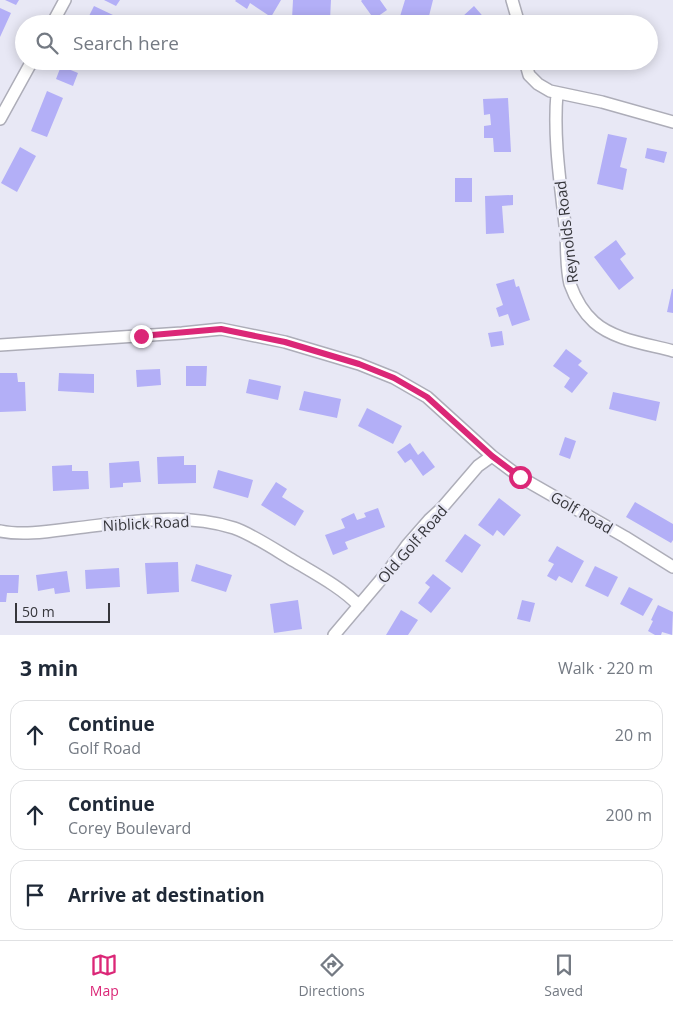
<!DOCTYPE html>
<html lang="en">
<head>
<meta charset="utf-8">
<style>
  body { margin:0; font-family:"Open Sans",sans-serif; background:#f6f6f7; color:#1f2937 }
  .scale { position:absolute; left:15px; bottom:12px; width:95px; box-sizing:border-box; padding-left:5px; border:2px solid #36363b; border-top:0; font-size:14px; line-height:18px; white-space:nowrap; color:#36363b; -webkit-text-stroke:4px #e8e8f5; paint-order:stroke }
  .stop { position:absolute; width:15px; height:15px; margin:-11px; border:4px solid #db2777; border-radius:50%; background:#fff }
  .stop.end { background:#db2777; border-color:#fff; box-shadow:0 1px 5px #0008 }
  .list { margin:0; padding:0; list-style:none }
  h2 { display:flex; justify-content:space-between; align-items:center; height:65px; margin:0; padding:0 20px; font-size:21px }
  h2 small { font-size:16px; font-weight:400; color:#747a83 }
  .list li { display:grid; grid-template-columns:32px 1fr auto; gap:15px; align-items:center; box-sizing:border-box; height:70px; margin:0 10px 10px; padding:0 10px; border:1px solid #e0e1e3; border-radius:15px }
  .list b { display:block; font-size:19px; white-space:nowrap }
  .list p { margin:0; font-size:16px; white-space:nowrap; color:#747a83 }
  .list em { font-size:16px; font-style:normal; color:#747a83 }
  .icon { flex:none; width:28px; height:28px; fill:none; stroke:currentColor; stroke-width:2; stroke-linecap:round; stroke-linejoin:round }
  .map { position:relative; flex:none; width:673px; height:635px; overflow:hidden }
  .search { position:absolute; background:#fff; box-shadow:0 2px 12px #0003; left:15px; right:15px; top:15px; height:55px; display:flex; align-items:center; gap:12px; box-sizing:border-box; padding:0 18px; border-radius:28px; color:#747a83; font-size:19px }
  .sheet { height:305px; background:#fff }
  nav { display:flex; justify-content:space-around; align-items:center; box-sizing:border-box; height:70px; border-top:1px solid #e0e1e3; background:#fff; font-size:14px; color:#747a83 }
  nav a { display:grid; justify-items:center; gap:2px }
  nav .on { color:#db2777 }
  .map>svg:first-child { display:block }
</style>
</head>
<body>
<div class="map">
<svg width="673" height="635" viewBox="0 0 673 635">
  <rect width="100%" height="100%" fill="#e8e8f5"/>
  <!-- building -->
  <path fill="#b3aff7" d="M5,0H19L16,5Z
    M104,0H120L116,6Z
    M236,0H281L271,17L250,3L247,9L235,1Z
    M293,0H331L330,20L315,19V24H300V20L292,19Z
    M362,0H380L387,10L374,19L361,1Z
    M405,0H433L427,24L398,23Z
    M94,6L113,15L109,24H85Z
    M474,6L487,21L484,24H468L462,17Z
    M0,8L11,13L0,37Z
    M61,66L78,73L73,86L56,79Z
    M47,91L63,98L47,137L31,131Z
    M508,98L511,152H494L493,138H484V126L491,125L490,114L484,115L483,99Z
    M608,134L627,138L620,167L627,169L623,190L597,184Z
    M20,147L36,156L17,192L1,183Z
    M647,148L667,152L664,163L645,158Z
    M455,178H472V202H455Z
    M513,195V205L502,206L504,233L486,234L485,196Z
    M616,240L626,254L620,259L634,278L619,290L594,257Z
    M514,279L516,287L519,286L530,320L512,326L508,314L499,317L496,308L503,305L496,284Z
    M672,289H673V313L667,312Z
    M502,331L504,345L491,347L488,333Z
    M566,349L582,361L578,365L588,373L572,393L564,387L570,378L553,366Z
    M186,366H207L206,386H186Z
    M160,369L161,385L137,387L136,370Z
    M0,373H17L18,382H25L26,411L0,412Z
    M59,373L94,374V393L58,391Z
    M249,379L281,386L278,400L246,393Z
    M304,391L341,399L337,418L299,410Z
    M613,392L660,402L656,421L609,409Z
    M367,408L402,426L393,444L358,426Z
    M565,437L576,441L570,459L559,455Z
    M410,443L418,455L423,451L435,467L423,476L411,459L405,463L397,452Z
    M184,456V465H196V483L158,484L157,457Z
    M139,461L141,482L123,483V487L110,488L109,463Z
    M72,465V471H88L89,489L53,491L52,466Z
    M218,470L253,480L248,498L213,488Z
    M276,482L287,489L282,497L304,511L295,526L261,505Z
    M499,498L521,515L504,536L497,530L493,536L478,525Z
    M635,502L673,524V540L671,543L626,517Z
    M378,508L385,527L345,542L348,549L333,555L325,535L345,528L341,519L354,513L357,520L366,517L364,513Z
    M465,534L481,545L462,573L445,561Z
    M557,546L584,561L572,583L559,576L556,581L547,576L554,564L548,561Z
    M178,562L179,592L147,594L145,563Z
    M196,564L232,575L226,592L191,581Z
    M595,566L618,577L608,597L585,586Z
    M119,568L120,587L86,589L85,570Z
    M67,571L70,592L55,594L54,588L38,591L36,575Z
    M433,574L451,588L431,613L418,603L430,587L425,583Z
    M0,575H19L18,593H7L6,602H0Z
    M629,587L653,599L643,616L620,604Z
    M298,600L302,629L274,633L270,604Z
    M522,600L535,603L530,622L517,619Z
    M658,605L673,612L672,635L662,632L661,635H655L648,631L653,621L651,620Z
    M401,610L418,620L408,635H386Z"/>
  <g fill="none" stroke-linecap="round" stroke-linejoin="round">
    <!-- street casing -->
    <g stroke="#adadb8" stroke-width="14">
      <path id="street" d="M512,0L519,24
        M52,24L65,0
        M525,61L529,75L538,84L550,91L602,102L673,122
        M557,93C553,140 561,187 566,234C567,250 566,268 570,284C575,298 583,312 594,322C614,340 648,344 673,351
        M0,119L32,61
        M0,345L182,333L221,329L285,342L359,364L394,378L427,397L492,456L520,477L625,537L673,567
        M0,531C24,536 52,531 76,528C128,522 182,512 234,528C252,534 277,551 294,561C314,573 344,589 359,606
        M334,635L389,570L408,544L429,520L441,509L478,466L492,456"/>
    </g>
    <!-- street -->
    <use href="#street" stroke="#fff" stroke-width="11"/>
  </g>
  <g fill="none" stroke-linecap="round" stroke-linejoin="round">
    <!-- route -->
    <path stroke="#db2777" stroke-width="6" d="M141,336L221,329L285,342L359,364L394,378L427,397L492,456L520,477"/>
  </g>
  <g text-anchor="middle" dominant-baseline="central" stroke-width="5" stroke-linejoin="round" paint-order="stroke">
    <!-- street labels -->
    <g font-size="15" fill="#36363b" stroke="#e8e8f5">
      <text transform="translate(566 232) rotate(-97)">Reynolds Road</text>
      <text transform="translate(582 512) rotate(30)">Golf Road</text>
      <text transform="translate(146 523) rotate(-3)">Niblick Road</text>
      <text transform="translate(412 544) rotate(-49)">Old Golf Road</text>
    </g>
  </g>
</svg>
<div class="scale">50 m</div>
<div class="stop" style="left:520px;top:477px"></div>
<div class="stop end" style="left:141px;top:336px"></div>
<div class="search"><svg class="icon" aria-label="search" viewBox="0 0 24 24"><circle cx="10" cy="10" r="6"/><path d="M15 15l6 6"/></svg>Search here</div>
</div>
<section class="sheet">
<h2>3 min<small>Walk · 220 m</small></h2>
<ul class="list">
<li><svg class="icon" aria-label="ahead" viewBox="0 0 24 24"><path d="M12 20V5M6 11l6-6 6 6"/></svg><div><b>Continue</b><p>Golf Road</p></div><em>20 m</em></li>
<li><svg class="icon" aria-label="ahead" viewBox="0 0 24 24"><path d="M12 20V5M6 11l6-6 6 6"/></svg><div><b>Continue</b><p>Corey Boulevard</p></div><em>200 m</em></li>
<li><svg class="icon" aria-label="arrive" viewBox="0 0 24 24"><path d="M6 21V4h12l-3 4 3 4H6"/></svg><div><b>Arrive at destination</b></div></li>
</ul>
</section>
<nav>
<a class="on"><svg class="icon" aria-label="map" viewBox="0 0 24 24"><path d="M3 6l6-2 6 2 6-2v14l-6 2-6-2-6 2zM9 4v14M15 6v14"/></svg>Map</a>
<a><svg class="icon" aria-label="directions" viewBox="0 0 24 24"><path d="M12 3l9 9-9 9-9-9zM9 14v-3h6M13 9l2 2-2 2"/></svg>Directions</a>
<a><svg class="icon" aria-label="saved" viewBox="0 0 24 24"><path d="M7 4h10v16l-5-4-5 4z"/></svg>Saved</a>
</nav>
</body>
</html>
